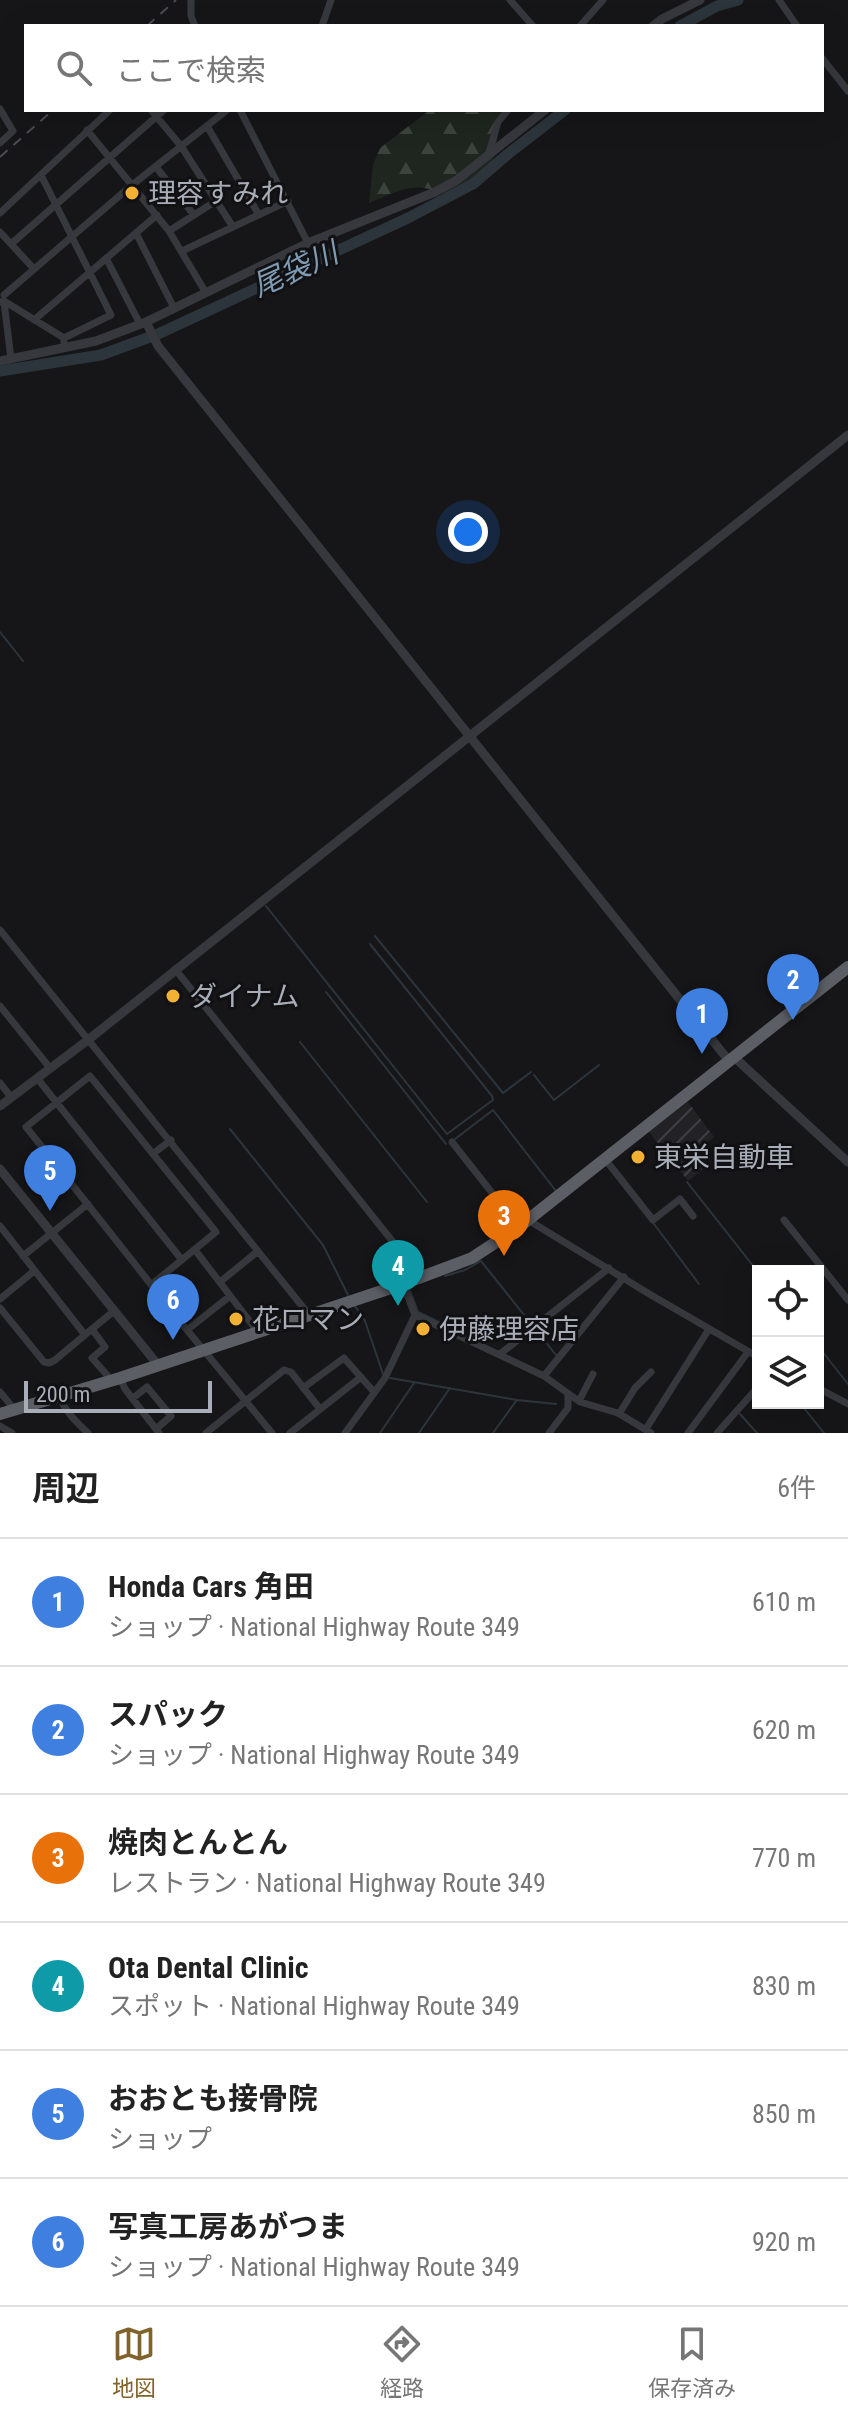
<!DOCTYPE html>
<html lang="ja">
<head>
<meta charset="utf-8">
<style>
  body { margin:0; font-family:"Roboto Condensed","Noto Sans JP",sans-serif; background:#f6f6f6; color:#222 }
  .controls { position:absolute; right:24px; bottom:24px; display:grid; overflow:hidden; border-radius:0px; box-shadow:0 8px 32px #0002 }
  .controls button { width:72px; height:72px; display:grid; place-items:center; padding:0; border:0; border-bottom:2px solid #e0e0e0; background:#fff; color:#222; font:40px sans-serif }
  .scale { position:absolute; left:24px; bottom:20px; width:188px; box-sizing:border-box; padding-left:8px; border:4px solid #a8adb8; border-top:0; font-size:22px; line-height:28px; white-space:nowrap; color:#a8adb8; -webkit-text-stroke:6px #111113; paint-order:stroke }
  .you { position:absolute; left:468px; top:532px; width:28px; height:28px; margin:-20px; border:6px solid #fff; border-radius:50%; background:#1a73e8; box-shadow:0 0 0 12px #1a73e833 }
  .badge { display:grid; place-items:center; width:52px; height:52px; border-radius:50%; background:#80622a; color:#fff; font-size:26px; font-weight:700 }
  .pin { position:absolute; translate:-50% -66px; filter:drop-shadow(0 2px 4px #0008) }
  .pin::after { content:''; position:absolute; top:42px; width:28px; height:24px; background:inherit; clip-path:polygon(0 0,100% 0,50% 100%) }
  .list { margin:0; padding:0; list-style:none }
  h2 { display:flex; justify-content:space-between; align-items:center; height:104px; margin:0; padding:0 32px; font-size:34px }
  h2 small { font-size:26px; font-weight:400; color:#767676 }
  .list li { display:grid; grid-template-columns:52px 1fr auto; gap:24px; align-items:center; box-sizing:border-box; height:128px; padding:0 32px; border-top:2px solid #e0e0e0 }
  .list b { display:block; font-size:30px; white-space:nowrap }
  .list p { margin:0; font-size:26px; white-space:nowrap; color:#767676 }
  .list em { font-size:26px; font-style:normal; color:#767676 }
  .icon { flex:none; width:44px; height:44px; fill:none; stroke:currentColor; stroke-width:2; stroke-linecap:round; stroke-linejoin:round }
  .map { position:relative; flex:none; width:848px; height:1433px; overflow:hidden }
  .search { position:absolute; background:#fff; box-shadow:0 8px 32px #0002; left:24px; right:24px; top:24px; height:88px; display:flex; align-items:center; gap:20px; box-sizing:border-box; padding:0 28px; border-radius:0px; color:#767676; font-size:30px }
  .sheet { height:872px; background:#fff }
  nav { display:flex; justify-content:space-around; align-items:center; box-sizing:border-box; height:112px; border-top:2px solid #e0e0e0; background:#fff; font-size:22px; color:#767676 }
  nav a { display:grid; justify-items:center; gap:4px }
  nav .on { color:#80622a }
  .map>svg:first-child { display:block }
</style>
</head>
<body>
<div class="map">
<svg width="848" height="1433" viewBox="0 0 848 1433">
  <defs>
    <pattern id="industrial-furrows" width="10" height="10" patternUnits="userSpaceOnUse" patternTransform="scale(2)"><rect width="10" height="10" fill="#222225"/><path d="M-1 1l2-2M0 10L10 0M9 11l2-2" fill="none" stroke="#3f3f43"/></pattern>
    <pattern id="forest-firs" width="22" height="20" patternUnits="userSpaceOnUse" patternTransform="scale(2)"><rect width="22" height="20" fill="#1e261f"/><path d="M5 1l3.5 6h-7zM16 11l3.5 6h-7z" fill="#3c433d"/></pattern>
  </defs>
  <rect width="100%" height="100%" fill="#161618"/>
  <!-- industrial -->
  <path fill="url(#industrial-furrows)" d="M688,1102L714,1137L693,1153L704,1168L688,1181L649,1132Z"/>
  <!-- forest -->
  <path fill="url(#forest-firs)" d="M430,110H498L501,113C494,156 499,169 460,197C446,197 443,192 430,189C408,183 389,195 369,203L373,165L380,148Z"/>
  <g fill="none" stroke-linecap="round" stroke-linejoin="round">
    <!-- stream -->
    <path stroke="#2c353c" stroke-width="2" d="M0,632L23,661
      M266,906L447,1134L493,1100L492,1096L370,944
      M375,936L503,1093L531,1072
      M326,992L446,1144
      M300,1042L427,1202
      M534,1075L554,1100L599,1065
      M230,1129L323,1245L348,1295
      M455,1139L493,1110L556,1191
      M687,1182L758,1272
      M654,1224L699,1284
      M445,1276L465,1270L481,1261L556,1355
      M409,1288L418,1312L476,1340
      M355,1306L365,1321L383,1374
      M818,1346L848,1384
      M390,1378L517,1400L556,1404
      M800,1403L824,1433
      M740,1414L757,1433
      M380,1433L414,1383
      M419,1433L450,1388
      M493,1433L516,1401"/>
    <!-- river -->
    <path stroke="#2c353c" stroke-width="11" d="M680,26L717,6L738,0
      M0,371L101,355L158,334L408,218L473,184L508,154L565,110"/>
    <!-- minor -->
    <path stroke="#37383d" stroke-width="7" d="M191,0V16L195,26
      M510,0L533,26
      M779,0L797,26
      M322,26L331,0
      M580,26L603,0
      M822,58L848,91
      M0,109L13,131L0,143
      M151,110L181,146L233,227
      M240,110L308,243
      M207,126L259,215
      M87,130L169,231L206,293
      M488,156L498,122L508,110
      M156,167L194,215
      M41,175L111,315L64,338
      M0,213L110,110
      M169,231L216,201
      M0,232L34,269
      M136,233L174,308
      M11,244L164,110
      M182,251L288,201
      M106,258L140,324
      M4,295L132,185L227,110
      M0,302L4,301L64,338V342
      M4,302L11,359
      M34,320L157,215
      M0,930L310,1316
      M175,969L421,1277
      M0,1006L50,1068
      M37,1078L182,1260
      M0,1083L11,1097
      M452,1142L519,1227
      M154,1153L171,1140
      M605,1159L653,1220L680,1199L693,1216
      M528,1220L651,1295L758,1357
      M784,1220L848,1300
      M0,1226L85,1335
      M195,1250L258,1332
      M23,1256L88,1204
      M220,1282L258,1251
      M403,1284L415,1315L544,1376L580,1402L618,1413L651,1433
      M151,1285L216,1232L90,1076L26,1127C80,1194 133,1262 187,1330L230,1296
      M0,1299L34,1271
      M0,1308L44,1362L49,1363L55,1360L92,1329L105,1347L92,1358L107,1375L108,1382
      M92,1329L114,1311
      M187,1330L272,1433
      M500,1354L609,1268
      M544,1376L624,1277
      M120,1378L125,1389L159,1433
      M303,1388L344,1358L374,1392
      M818,1388L848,1404
      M0,1392L14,1409
      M59,1396C65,1411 76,1422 88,1433
      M133,1398L147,1387L171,1416L156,1429
      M579,1401L593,1374
      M619,1414L635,1388L651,1372
      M0,1426L12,1433
      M646,1429L709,1329
      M206,1433L284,1370L291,1372L320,1409
      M290,1433L361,1377
      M345,1433L385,1378L415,1315
      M549,1433L568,1408V1395
      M688,1433L748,1352
      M717,1433L758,1387"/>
    <!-- tertiary -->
    <path stroke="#37383d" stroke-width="9" d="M653,26L662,19L700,0
      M146,322L158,346L729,1061
      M0,361L96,341L146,322L308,243L435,192L457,180L545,110
      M734,1057L848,1162
      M0,1106L88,1040L848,435
      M0,1169L158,1365"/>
    <!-- trunk -->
    <path stroke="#5b5e65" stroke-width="12" d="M0,1414L120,1378L403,1284L472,1258L519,1227L848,967"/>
    <!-- rail -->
    <path stroke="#4a4c52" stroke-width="2" stroke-dasharray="10 8" stroke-linecap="butt" d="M147,26L176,0
      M0,157L53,110"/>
  </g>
  <!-- markers -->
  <g fill="#f2b134" stroke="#111113" stroke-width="3">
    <circle cx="132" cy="193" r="8"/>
    <circle cx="173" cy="996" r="8"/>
    <circle cx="638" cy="1157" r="8"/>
    <circle cx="236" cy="1319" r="8"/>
    <circle cx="423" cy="1329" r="8"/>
  </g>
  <g text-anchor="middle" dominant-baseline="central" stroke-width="6" stroke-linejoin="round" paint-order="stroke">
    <!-- poi labels -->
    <g font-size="28" fill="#a8adb8" stroke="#111113" text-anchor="start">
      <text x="148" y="193">理容すみれ</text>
      <text x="189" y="996">ダイナム</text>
      <text x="654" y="1157">東栄自動車</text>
      <text x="252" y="1319">花ロマン</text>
      <text x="439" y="1329">伊藤理容店</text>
    </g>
    <!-- water labels -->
    <g font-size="30" font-style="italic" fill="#7f9bb3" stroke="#111113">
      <text transform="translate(295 269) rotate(-24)">尾袋川</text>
    </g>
  </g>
</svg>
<div class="controls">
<button><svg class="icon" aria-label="locate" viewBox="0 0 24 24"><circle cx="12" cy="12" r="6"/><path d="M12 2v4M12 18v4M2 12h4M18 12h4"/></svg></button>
<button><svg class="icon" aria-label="layers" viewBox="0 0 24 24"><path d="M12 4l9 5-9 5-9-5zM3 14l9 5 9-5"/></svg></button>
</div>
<div class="scale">200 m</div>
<div class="you"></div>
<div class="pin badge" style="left:702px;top:1054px;background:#3f7fe0">1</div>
<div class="pin badge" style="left:793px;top:1020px;background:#3f7fe0">2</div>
<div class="pin badge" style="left:504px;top:1256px;background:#e8710a">3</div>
<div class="pin badge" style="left:398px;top:1306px;background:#0f9aa8">4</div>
<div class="pin badge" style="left:50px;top:1211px;background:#3f7fe0">5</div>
<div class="pin badge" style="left:173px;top:1340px;background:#3f7fe0">6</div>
<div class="search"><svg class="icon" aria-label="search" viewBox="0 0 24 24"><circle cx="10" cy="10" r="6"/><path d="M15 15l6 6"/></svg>ここで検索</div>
</div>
<section class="sheet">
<h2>周辺<small>6件</small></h2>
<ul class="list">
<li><span class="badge" style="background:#3f7fe0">1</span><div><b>Honda Cars 角田</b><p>ショップ · National Highway Route 349</p></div><em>610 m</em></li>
<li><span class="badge" style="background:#3f7fe0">2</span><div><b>スパック</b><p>ショップ · National Highway Route 349</p></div><em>620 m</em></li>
<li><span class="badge" style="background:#e8710a">3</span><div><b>焼肉とんとん</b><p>レストラン · National Highway Route 349</p></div><em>770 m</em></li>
<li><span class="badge" style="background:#0f9aa8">4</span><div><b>Ota Dental Clinic</b><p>スポット · National Highway Route 349</p></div><em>830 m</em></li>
<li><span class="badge" style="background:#3f7fe0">5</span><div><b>おおとも接骨院</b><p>ショップ</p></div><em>850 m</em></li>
<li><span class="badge" style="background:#3f7fe0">6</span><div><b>写真工房あがつま</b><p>ショップ · National Highway Route 349</p></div><em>920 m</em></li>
</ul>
</section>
<nav>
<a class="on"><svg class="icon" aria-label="map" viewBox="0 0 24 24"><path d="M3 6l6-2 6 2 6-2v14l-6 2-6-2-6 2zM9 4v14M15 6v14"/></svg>地図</a>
<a><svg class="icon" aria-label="directions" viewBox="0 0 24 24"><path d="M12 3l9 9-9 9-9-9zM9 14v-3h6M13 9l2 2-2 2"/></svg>経路</a>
<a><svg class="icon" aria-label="saved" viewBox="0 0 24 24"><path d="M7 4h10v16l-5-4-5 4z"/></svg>保存済み</a>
</nav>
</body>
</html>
